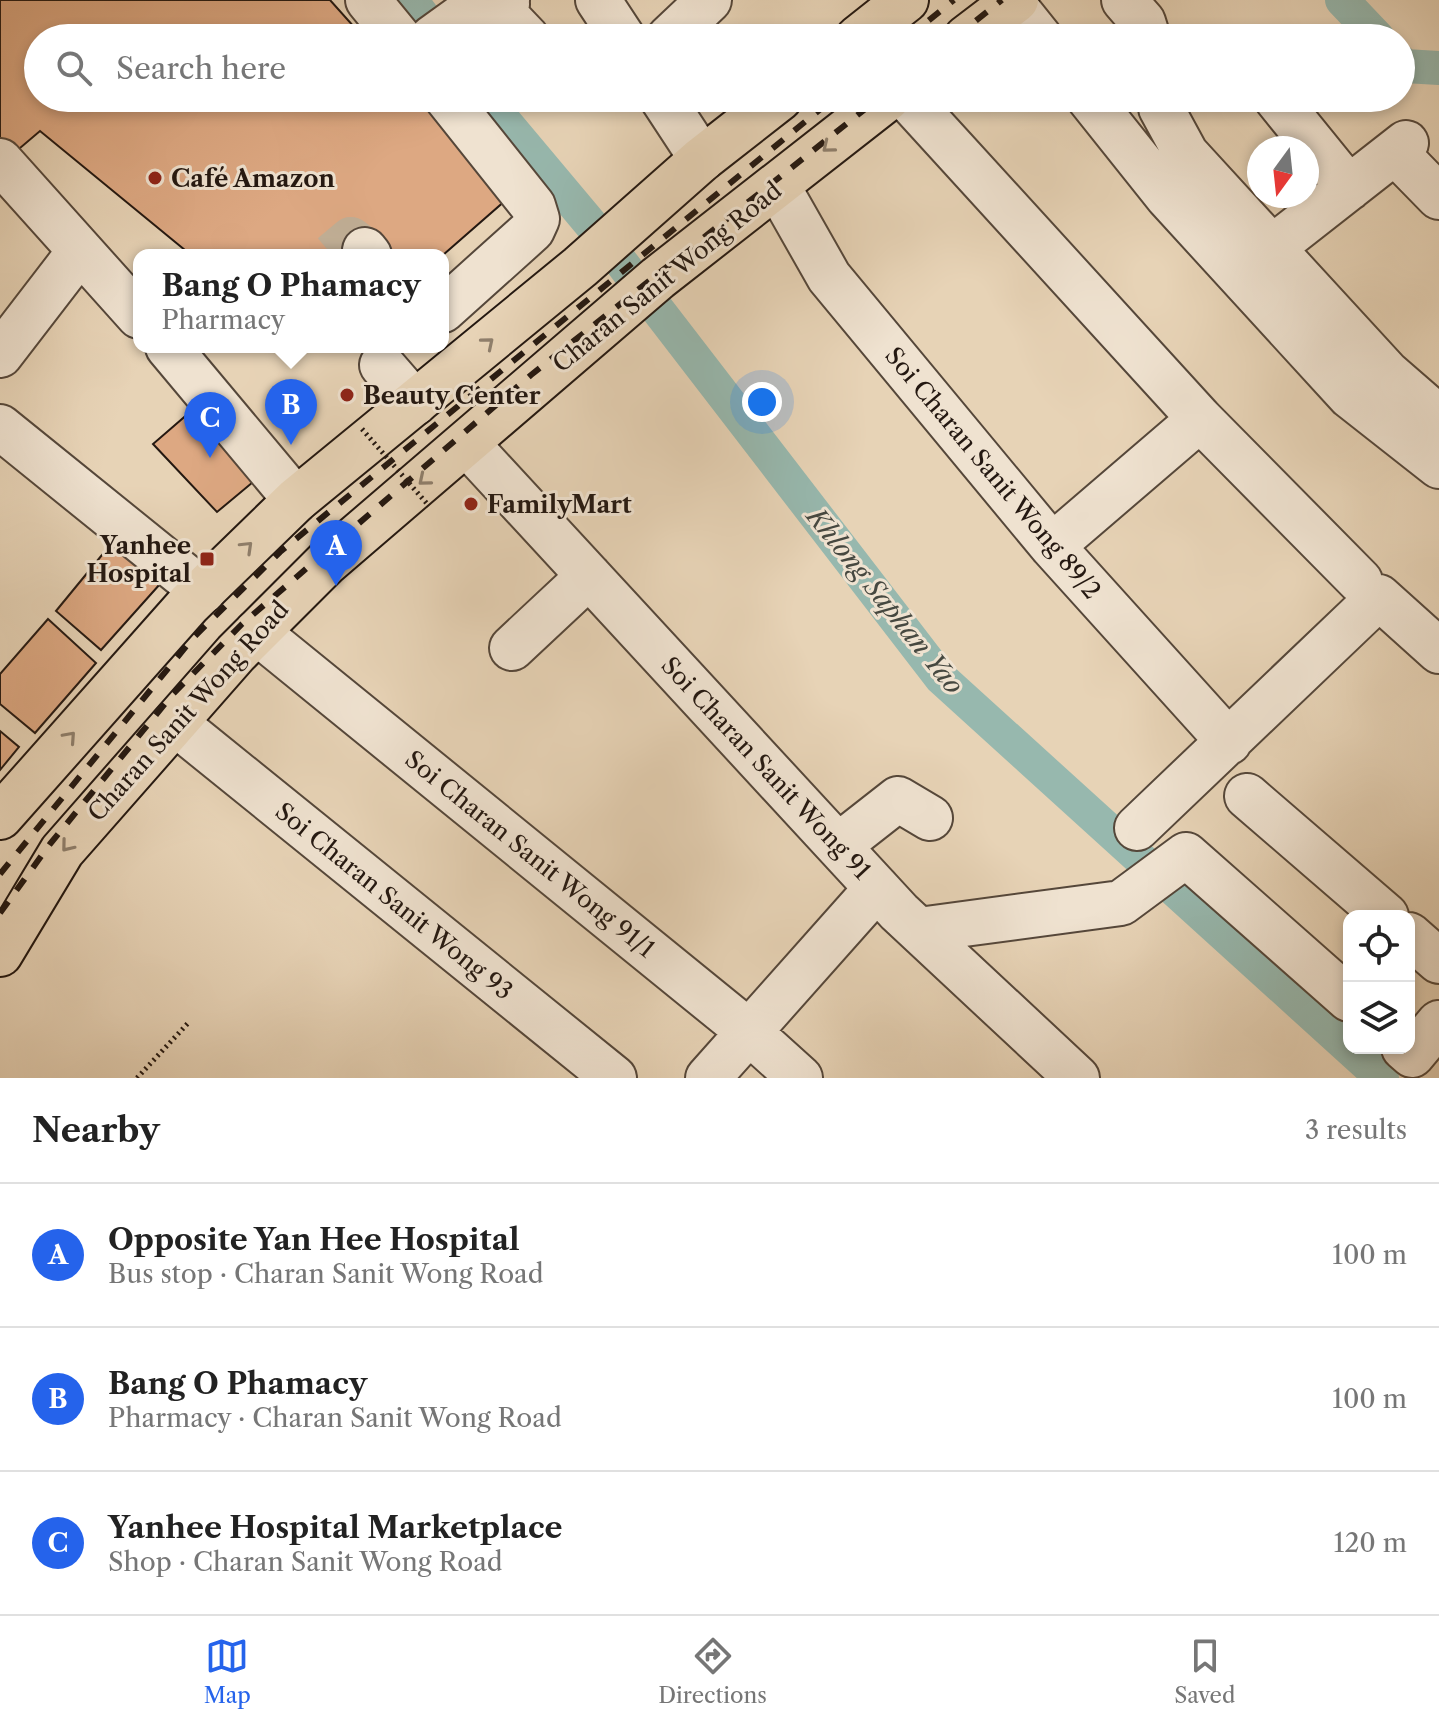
<!DOCTYPE html>
<html lang="en">
<head>
<meta charset="utf-8">
<style>
  body { margin:0; font-family:"Libre Caslon Text",serif; background:#f6f6f6; color:#222 }
  .controls { position:absolute; right:24px; bottom:24px; display:grid; overflow:hidden; border-radius:16px; box-shadow:0 4px 12px #0003 }
  .controls button { width:72px; height:72px; display:grid; place-items:center; padding:0; border:0; border-bottom:2px solid #e0e0e0; background:#fff; color:#222; font:40px sans-serif }
  .compass { position:absolute; left:1247px; top:136px; width:72px; height:72px; border-radius:50%; background:#fff; box-shadow:0 4px 12px #0003; rotate:195deg }
  .you { position:absolute; left:762px; top:402px; width:28px; height:28px; margin:-20px; border:6px solid #fff; border-radius:50%; background:#1a73e8; box-shadow:0 0 0 12px #1a73e833 }
  .badge { display:grid; place-items:center; width:52px; height:52px; border-radius:50%; background:#2563eb; color:#fff; font-size:26px; font-weight:700 }
  .pin { position:absolute; translate:-50% -66px; filter:drop-shadow(0 2px 4px #0008) }
  .pin::after { content:''; position:absolute; top:42px; width:28px; height:24px; background:inherit; clip-path:polygon(0 0,100% 0,50% 100%) }
  .popup { position:absolute; left:133px; top:249px; width:316px; height:104px; box-sizing:border-box; display:grid; place-content:center; border-radius:16px; background:#fff; filter:drop-shadow(0 2px 6px #0005); font-size:26px; white-space:nowrap; color:#767676 }
  .popup b { font-size:30px; color:#222 }
  .popup::after { content:''; position:absolute; left:50%; top:100%; margin-left:-16px; border:16px solid transparent; border-top-color:#fff }
  .list { margin:0; padding:0; list-style:none }
  h2 { display:flex; justify-content:space-between; align-items:center; height:104px; margin:0; padding:0 32px; font-size:34px }
  h2 small { font-size:26px; font-weight:400; color:#767676 }
  .list li { display:grid; grid-template-columns:52px 1fr auto; gap:24px; align-items:center; box-sizing:border-box; height:144px; padding:0 32px; border-top:2px solid #e0e0e0 }
  .list b { display:block; font-size:30px; white-space:nowrap }
  .list p { margin:0; font-size:26px; white-space:nowrap; color:#767676 }
  .list em { font-size:26px; font-style:normal; color:#767676 }
  .icon { flex:none; width:44px; height:44px; fill:none; stroke:currentColor; stroke-width:2; stroke-linecap:round; stroke-linejoin:round }
  .map { position:relative; flex:none; width:1439px; height:1078px; overflow:hidden }
  .search { position:absolute; background:#fff; box-shadow:0 4px 12px #0003; left:24px; right:24px; top:24px; height:88px; display:flex; align-items:center; gap:20px; box-sizing:border-box; padding:0 28px; border-radius:44px; color:#767676; font-size:30px }
  .sheet { height:536px; background:#fff }
  nav { display:flex; justify-content:space-around; align-items:center; box-sizing:border-box; height:112px; border-top:2px solid #e0e0e0; background:#fff; font-size:22px; color:#767676 }
  nav a { display:grid; justify-items:center; gap:4px }
  nav .on { color:#2563eb }
  .map>svg:first-child { display:block }
</style>
</head>
<body>
<div class="map">
<svg width="1439" height="1078" viewBox="0 0 1439 1078">
  <rect width="100%" height="100%" fill="#e7d3b6"/>
  <filter id="stains"><feTurbulence type="fractalNoise" baseFrequency=".0025" numOctaves="4"/><feColorMatrix values="0 0 0 0 .2 0 0 0 0 .09 0 0 0 0 .02 0 0 0 .5 -.17"/></filter>
  <radialGradient id="worn" r=".72"><stop offset=".6" stop-color="#630" stop-opacity="0"/><stop offset="1" stop-color="#630" stop-opacity=".3"/></radialGradient>
  <g fill="none" stroke-linecap="round" stroke-linejoin="round">
    <!-- canal -->
    <path stroke="#97b8ae" stroke-width="34" d="M411,0L439,38
      M1342,0L1378,38
      M1401,62L1405,66L1439,68
      M485,98L604,240L941,678L1382,1078"/>
  </g>
  <!-- building -->
  <path fill="#dda882" stroke="#241811" stroke-width="2" d="M0,0H330L364,38H38V98H430L507,199L443,255H191L40,131L0,165Z
    M204,400L265,472L217,512L153,444Z
    M111,544L160,584L101,650L56,611Z
    M48,619L96,663L35,733L0,704V674Z
    M0,731L19,747L0,770Z"/>
  <g fill="none" stroke-linecap="round" stroke-linejoin="round">
    <!-- minor-tunnel -->
    <path stroke="#c0ae95" stroke-width="44" stroke-dasharray="44 22" stroke-linecap="butt" d="M332,255L351,239L365,250"/>
    <!-- minor casing -->
    <g stroke="#55473a" stroke-width="48">
      <path id="minor" d="M368,0L399,38
        M507,0L506,16L527,38
        M598,0L623,38
        M1124,0L1143,22L1148,38
        M1012,3L1040,38
        M432,38L471,10L507,4
        M669,38L709,0
        M662,98L702,159
        M907,98L1200,419L1360,581
        M1089,98L1168,197L1350,396L1439,466
        M1160,98L1161,108L1186,154L1387,373L1439,418
        M1276,98L1349,188
        M1395,152L1439,197
        M0,161L139,316
        M778,187L829,277L1052,546L1229,742
        M1272,248L1406,143
        M365,250L369,255
        M443,310L532,230L537,219L533,206L447,98
        M168,347L296,500
        M0,355L80,251
        M382,365L415,403
        M0,427L203,591
        M467,444L899,912L1077,1078
        M1052,546L1200,419
        M257,632L749,1032L800,1078
        M512,648L589,576
        M175,723L614,1078
        M1247,796L1386,916
        M1137,828L1379,597L1439,651
        M838,846L898,799L930,818
        M919,930L1121,903L1186,855L1349,999
        M1409,935L1439,961
        M1404,1048L1412,1055L1439,1023
        M708,1078L877,888"/>
    </g>
    <!-- major casing -->
    <g stroke="#241811" stroke-width="48">
      <path id="major" d="M858,38L906,0
        M966,38L1016,0
        M0,817L189,604L296,500L580,267L702,159L780,98
        M0,954L62,851L236,653L326,563L658,278L888,98"/>
    </g>
    <!-- path -->
    <path stroke="#241811" stroke-width="5" stroke-dasharray="2 4" stroke-linecap="butt" d="M137,1078L190,1021"/>
    <!-- minor -->
    <use href="#minor" stroke="#efe2d0" stroke-width="44"/>
    <!-- major -->
    <use href="#major" stroke="#e7d3b6" stroke-width="44"/>
    <!-- rail -->
    <path stroke="#241811" stroke-width="6" stroke-dasharray="14 14" stroke-linecap="butt" d="M907,38L954,0
      M954,38L1002,0
      M0,874L193,638L280,552L834,98
      M0,913L50,844L173,694L242,624L531,375L879,98"/>
    <!-- path-bridge -->
    <path stroke="#241811" stroke-width="5" stroke-dasharray="2 4" stroke-linecap="butt" d="M362,429L429,506"/>
  </g>
  <!-- one-way arrows -->
  <defs><path id="oneway-chevron" d="M-2-3.5L2.5 0L-2 3.5" fill="none" stroke-width="1.6" stroke-linecap="round" stroke-linejoin="round" transform="scale(2)"/></defs>
  <g stroke="#8f7f6c">
    <use href="#oneway-chevron" transform="translate(828 147) rotate(141)"/>
    <use href="#oneway-chevron" transform="translate(488 343) rotate(-40)"/>
    <use href="#oneway-chevron" transform="translate(424 480) rotate(140)"/>
    <use href="#oneway-chevron" transform="translate(247 547) rotate(-44)"/>
    <use href="#oneway-chevron" transform="translate(70 737) rotate(-48)"/>
    <use href="#oneway-chevron" transform="translate(67 846) rotate(129)"/>
  </g>
  <!-- markers -->
  <g fill="#8f2418" stroke="#efe2d0" stroke-width="3">
    <circle cx="155" cy="178" r="8"/>
    <circle cx="347" cy="395" r="8"/>
    <circle cx="471" cy="504" r="8"/>
    <rect x="199" y="551" width="16" height="16" rx="4"/>
  </g>
  <g text-anchor="middle" dominant-baseline="central" stroke-width="6" stroke-linejoin="round" paint-order="stroke">
    <!-- poi labels -->
    <g font-size="24" font-weight="bold" fill="#241811" stroke="#efe2d0" text-anchor="start">
      <text x="171" y="178">Café Amazon</text>
      <text x="363" y="395">Beauty Center</text>
      <text x="487" y="504">FamilyMart</text>
      <text x="191" y="545" text-anchor="end">Yanhee<tspan x="191" dy="28">Hospital</tspan></text>
    </g>
    <!-- street labels -->
    <g font-size="24" fill="#241811" stroke="#efe2d0">
      <text transform="translate(667 277) rotate(-39)">Charan Sanit Wong Road</text>
      <text transform="translate(993 473) rotate(50)">Soi Charan Sanit Wong 89/2</text>
      <text transform="translate(188 711) rotate(-48)">Charan Sanit Wong Road</text>
      <text transform="translate(766 768) rotate(47)">Soi Charan Sanit Wong 91</text>
      <text transform="translate(530 854) rotate(39)">Soi Charan Sanit Wong 91/1</text>
      <text transform="translate(394 901) rotate(39)">Soi Charan Sanit Wong 93</text>
    </g>
    <!-- water labels -->
    <g font-size="26" font-style="italic" fill="#464840" stroke="#efe2d0">
      <text transform="translate(885 601) rotate(51)">Khlong Saphan Yao</text>
    </g>
  </g>
  <rect width="100%" height="100%" filter="url(#stains)"/>
  <rect width="100%" height="100%" fill="url(#worn)"/>
</svg>
<div class="controls">
<button><svg class="icon" aria-label="locate" viewBox="0 0 24 24"><circle cx="12" cy="12" r="6"/><path d="M12 2v4M12 18v4M2 12h4M18 12h4"/></svg></button>
<button><svg class="icon" aria-label="layers" viewBox="0 0 24 24"><path d="M12 4l9 5-9 5-9-5zM3 14l9 5 9-5"/></svg></button>
</div>
<svg class="compass" viewBox="-18 -18 36 36"><path d="M0-13l5 13h-10z" fill="#e53935"/><path d="M0 13l5-13h-10z" fill="#767676"/></svg>
<div class="you"></div>
<div class="pin badge" style="left:336px;top:586px">A</div>
<div class="pin badge" style="left:291px;top:445px">B</div>
<div class="popup"><b>Bang O Phamacy</b>Pharmacy</div>
<div class="pin badge" style="left:210px;top:458px">C</div>
<div class="search"><svg class="icon" aria-label="search" viewBox="0 0 24 24"><circle cx="10" cy="10" r="6"/><path d="M15 15l6 6"/></svg>Search here</div>
</div>
<section class="sheet">
<h2>Nearby<small>3 results</small></h2>
<ul class="list">
<li><span class="badge">A</span><div><b>Opposite Yan Hee Hospital</b><p>Bus stop · Charan Sanit Wong Road</p></div><em>100 m</em></li>
<li><span class="badge">B</span><div><b>Bang O Phamacy</b><p>Pharmacy · Charan Sanit Wong Road</p></div><em>100 m</em></li>
<li><span class="badge">C</span><div><b>Yanhee Hospital Marketplace</b><p>Shop · Charan Sanit Wong Road</p></div><em>120 m</em></li>
</ul>
</section>
<nav>
<a class="on"><svg class="icon" aria-label="map" viewBox="0 0 24 24"><path d="M3 6l6-2 6 2 6-2v14l-6 2-6-2-6 2zM9 4v14M15 6v14"/></svg>Map</a>
<a><svg class="icon" aria-label="directions" viewBox="0 0 24 24"><path d="M12 3l9 9-9 9-9-9zM9 14v-3h6M13 9l2 2-2 2"/></svg>Directions</a>
<a><svg class="icon" aria-label="saved" viewBox="0 0 24 24"><path d="M7 4h10v16l-5-4-5 4z"/></svg>Saved</a>
</nav>
</body>
</html>
